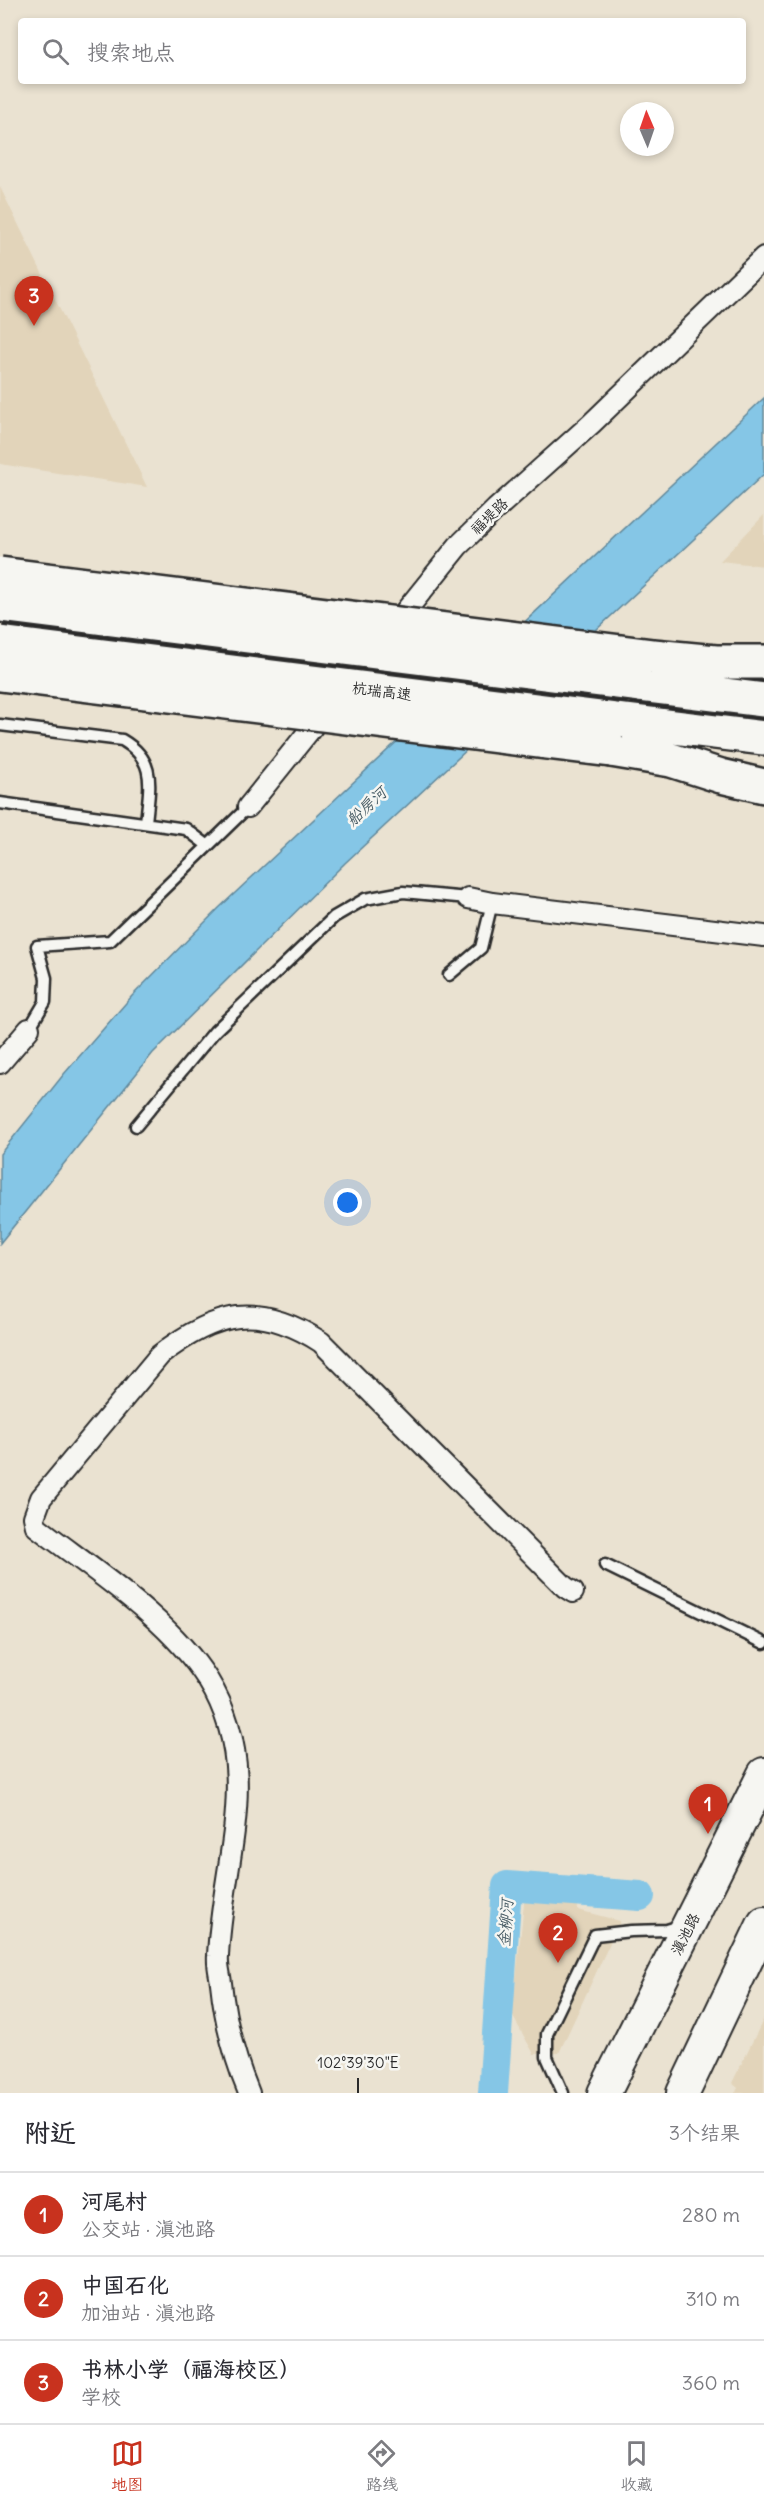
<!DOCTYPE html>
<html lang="zh">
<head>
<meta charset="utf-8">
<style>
  body { margin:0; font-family:Delius,"LXGW WenKai TC",sans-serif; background:#f2f2f3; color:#2b2b33 }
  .compass { position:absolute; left:620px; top:102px; width:54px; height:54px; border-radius:50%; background:#fff; box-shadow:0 3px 9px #0003; rotate:358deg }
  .you { position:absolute; left:348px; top:1203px; width:21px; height:21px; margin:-15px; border:4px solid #fff; border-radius:50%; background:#1a73e8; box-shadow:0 0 0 9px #1a73e833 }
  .badge { display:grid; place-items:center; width:39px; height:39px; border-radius:50%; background:#c8321e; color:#fff; font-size:20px; font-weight:700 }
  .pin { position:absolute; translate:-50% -50px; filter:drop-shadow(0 2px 3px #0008) }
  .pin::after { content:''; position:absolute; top:32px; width:21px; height:18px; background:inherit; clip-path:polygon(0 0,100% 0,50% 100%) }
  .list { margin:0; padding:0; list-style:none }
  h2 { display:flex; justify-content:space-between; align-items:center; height:78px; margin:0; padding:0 24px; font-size:26px }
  h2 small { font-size:20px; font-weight:400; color:#7c7c81 }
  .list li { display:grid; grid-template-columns:39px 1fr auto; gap:18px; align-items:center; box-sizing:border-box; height:84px; padding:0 24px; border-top:2px solid #e1e1e2 }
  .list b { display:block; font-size:22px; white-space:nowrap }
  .list p { margin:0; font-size:20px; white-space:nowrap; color:#7c7c81 }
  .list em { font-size:20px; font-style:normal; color:#7c7c81 }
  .icon { flex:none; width:33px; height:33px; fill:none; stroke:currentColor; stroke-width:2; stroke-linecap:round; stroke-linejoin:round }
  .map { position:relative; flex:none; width:764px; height:2093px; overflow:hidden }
  .search { position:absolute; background:#fff; box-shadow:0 3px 9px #0003; left:18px; right:18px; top:18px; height:66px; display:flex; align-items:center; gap:15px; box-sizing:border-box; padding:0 21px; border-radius:6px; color:#7c7c81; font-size:22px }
  .sheet { height:330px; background:#fff }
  nav { display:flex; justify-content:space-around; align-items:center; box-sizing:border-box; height:84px; border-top:2px solid #e1e1e2; background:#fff; font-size:16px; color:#7c7c81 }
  nav a { display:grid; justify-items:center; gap:3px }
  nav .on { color:#c8321e }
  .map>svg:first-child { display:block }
</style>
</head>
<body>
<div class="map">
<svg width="764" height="2093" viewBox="0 0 764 2093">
  <rect width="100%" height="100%" fill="#eae2d1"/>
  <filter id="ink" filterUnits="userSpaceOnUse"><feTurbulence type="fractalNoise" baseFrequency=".0167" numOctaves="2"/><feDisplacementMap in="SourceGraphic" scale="12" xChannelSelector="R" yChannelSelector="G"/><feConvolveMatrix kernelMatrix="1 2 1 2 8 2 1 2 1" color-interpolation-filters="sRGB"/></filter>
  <g filter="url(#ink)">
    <!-- built -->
    <path fill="#e2d4ba" d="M0,187L147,487L0,464Z
      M764,515V566L720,561Z
      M525,1894L577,1897L578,1910L620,1921L559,2053L534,2054L512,2015Z
      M764,2018V2093H735L738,2088L732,2083Z"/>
    <!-- water -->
    <path fill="#85c6e6" stroke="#61889b" stroke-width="1.5" d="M764,398V474L345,863L153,1053L0,1243V1154L64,1074L132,996L219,908Z"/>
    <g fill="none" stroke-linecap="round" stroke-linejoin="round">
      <!-- river -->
      <path stroke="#85c6e6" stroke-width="30" d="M493,2093L507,1886L640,1896"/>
      <!-- lane casing -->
      <g stroke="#2b2b2b" stroke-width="15">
        <path id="lane" d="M0,725L122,740C158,761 149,787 146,823
          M0,803L186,829L207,845
          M449,975L481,948L492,903
          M29,1029L45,1002L46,978L37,946L110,941L248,807
          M136,1126L215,1031L334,917L365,899L403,892L468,898
          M605,1565L764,1643
          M563,2093L547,2057V2034L595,1935L631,1931L667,1930L680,1926"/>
      </g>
      <!-- street casing -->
      <g stroke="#2b2b2b" stroke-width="24">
        <path id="street" d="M248,807L458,546L496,509L591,424L764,257
          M468,898L492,903L764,936
          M0,1063L29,1029
          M249,2093C234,2057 225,2021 221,1983C220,1974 217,1965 218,1956C222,1861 264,1770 208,1680C169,1618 94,1571 36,1526L34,1517L41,1498L160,1355C216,1311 259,1302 321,1342L565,1587L573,1592"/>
      </g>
      <!-- primary casing -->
      <g stroke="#2b2b2b" stroke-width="36">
        <path id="primary" d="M604,2093L764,1774
          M683,2093L764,1923"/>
      </g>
      <!-- highway casing -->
      <g stroke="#2b2b2b" stroke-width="38">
        <path id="highway" d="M653,656L716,662H764
          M640,685L764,700
          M625,721L764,738
          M611,750L671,760L721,776L764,786"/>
      </g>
      <!-- lane -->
      <use href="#lane" stroke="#f6f6f2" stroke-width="10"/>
      <!-- street -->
      <use href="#street" stroke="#f6f6f2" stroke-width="20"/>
      <!-- primary -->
      <use href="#primary" stroke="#f6f6f2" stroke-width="32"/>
      <!-- highway -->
      <use href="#highway" stroke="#f6f6f2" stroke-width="33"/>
      <!-- highway-bridge casing -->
      <g stroke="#2b2b2b" stroke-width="38" stroke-linecap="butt">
        <path id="highway-bridge" d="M0,574L653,656
          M0,605L640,685
          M0,643L625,721
          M0,674L611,750"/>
      </g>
      <!-- highway-bridge -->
      <use href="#highway-bridge" stroke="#f6f6f2" stroke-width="33"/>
    </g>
  </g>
  <!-- ticks -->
  <path fill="none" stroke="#2b2b2b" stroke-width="2" d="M358,2078V2093"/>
  <g text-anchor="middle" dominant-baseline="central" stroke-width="5" stroke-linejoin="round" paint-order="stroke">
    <!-- street labels -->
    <g font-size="15" fill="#2b2b2b" stroke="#f6f6f2">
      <text transform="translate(489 516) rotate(-44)">福堤路</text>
      <text transform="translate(382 691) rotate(7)">杭瑞高速</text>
      <text transform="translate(685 1934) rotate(-63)">滇池路</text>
    </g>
    <!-- water labels -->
    <g font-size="16" font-style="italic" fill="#465a63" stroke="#f6f6f2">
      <text transform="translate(366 806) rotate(-43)">船房河</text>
      <text transform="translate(505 1923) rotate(-86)">金柳河</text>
    </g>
  </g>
  <g font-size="15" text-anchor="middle" fill="#2b2b2b" stroke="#f6f6f2" stroke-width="5" stroke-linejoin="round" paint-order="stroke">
    <text x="358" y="2068">102°39'30"E</text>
  </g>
</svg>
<svg class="compass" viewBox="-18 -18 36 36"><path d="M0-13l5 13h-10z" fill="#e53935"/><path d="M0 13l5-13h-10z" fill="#7c7c81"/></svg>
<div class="you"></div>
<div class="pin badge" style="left:708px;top:1834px">1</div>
<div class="pin badge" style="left:558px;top:1963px">2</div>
<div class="pin badge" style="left:34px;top:326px">3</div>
<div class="search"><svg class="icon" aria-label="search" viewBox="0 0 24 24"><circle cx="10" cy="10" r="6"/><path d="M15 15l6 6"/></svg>搜索地点</div>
</div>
<section class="sheet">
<h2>附近<small>3个结果</small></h2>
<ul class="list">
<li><span class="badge">1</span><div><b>河尾村</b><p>公交站 · 滇池路</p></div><em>280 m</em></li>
<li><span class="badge">2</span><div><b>中国石化</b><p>加油站 · 滇池路</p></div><em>310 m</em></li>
<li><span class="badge">3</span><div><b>书林小学（福海校区）</b><p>学校</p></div><em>360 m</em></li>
</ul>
</section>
<nav>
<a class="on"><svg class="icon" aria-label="map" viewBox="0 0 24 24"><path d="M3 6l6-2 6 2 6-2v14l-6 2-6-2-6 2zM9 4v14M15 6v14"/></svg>地图</a>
<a><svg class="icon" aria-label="directions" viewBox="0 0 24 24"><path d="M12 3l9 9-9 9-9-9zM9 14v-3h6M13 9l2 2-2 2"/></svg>路线</a>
<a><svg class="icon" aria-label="saved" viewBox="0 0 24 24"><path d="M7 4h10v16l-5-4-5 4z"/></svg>收藏</a>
</nav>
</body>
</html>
